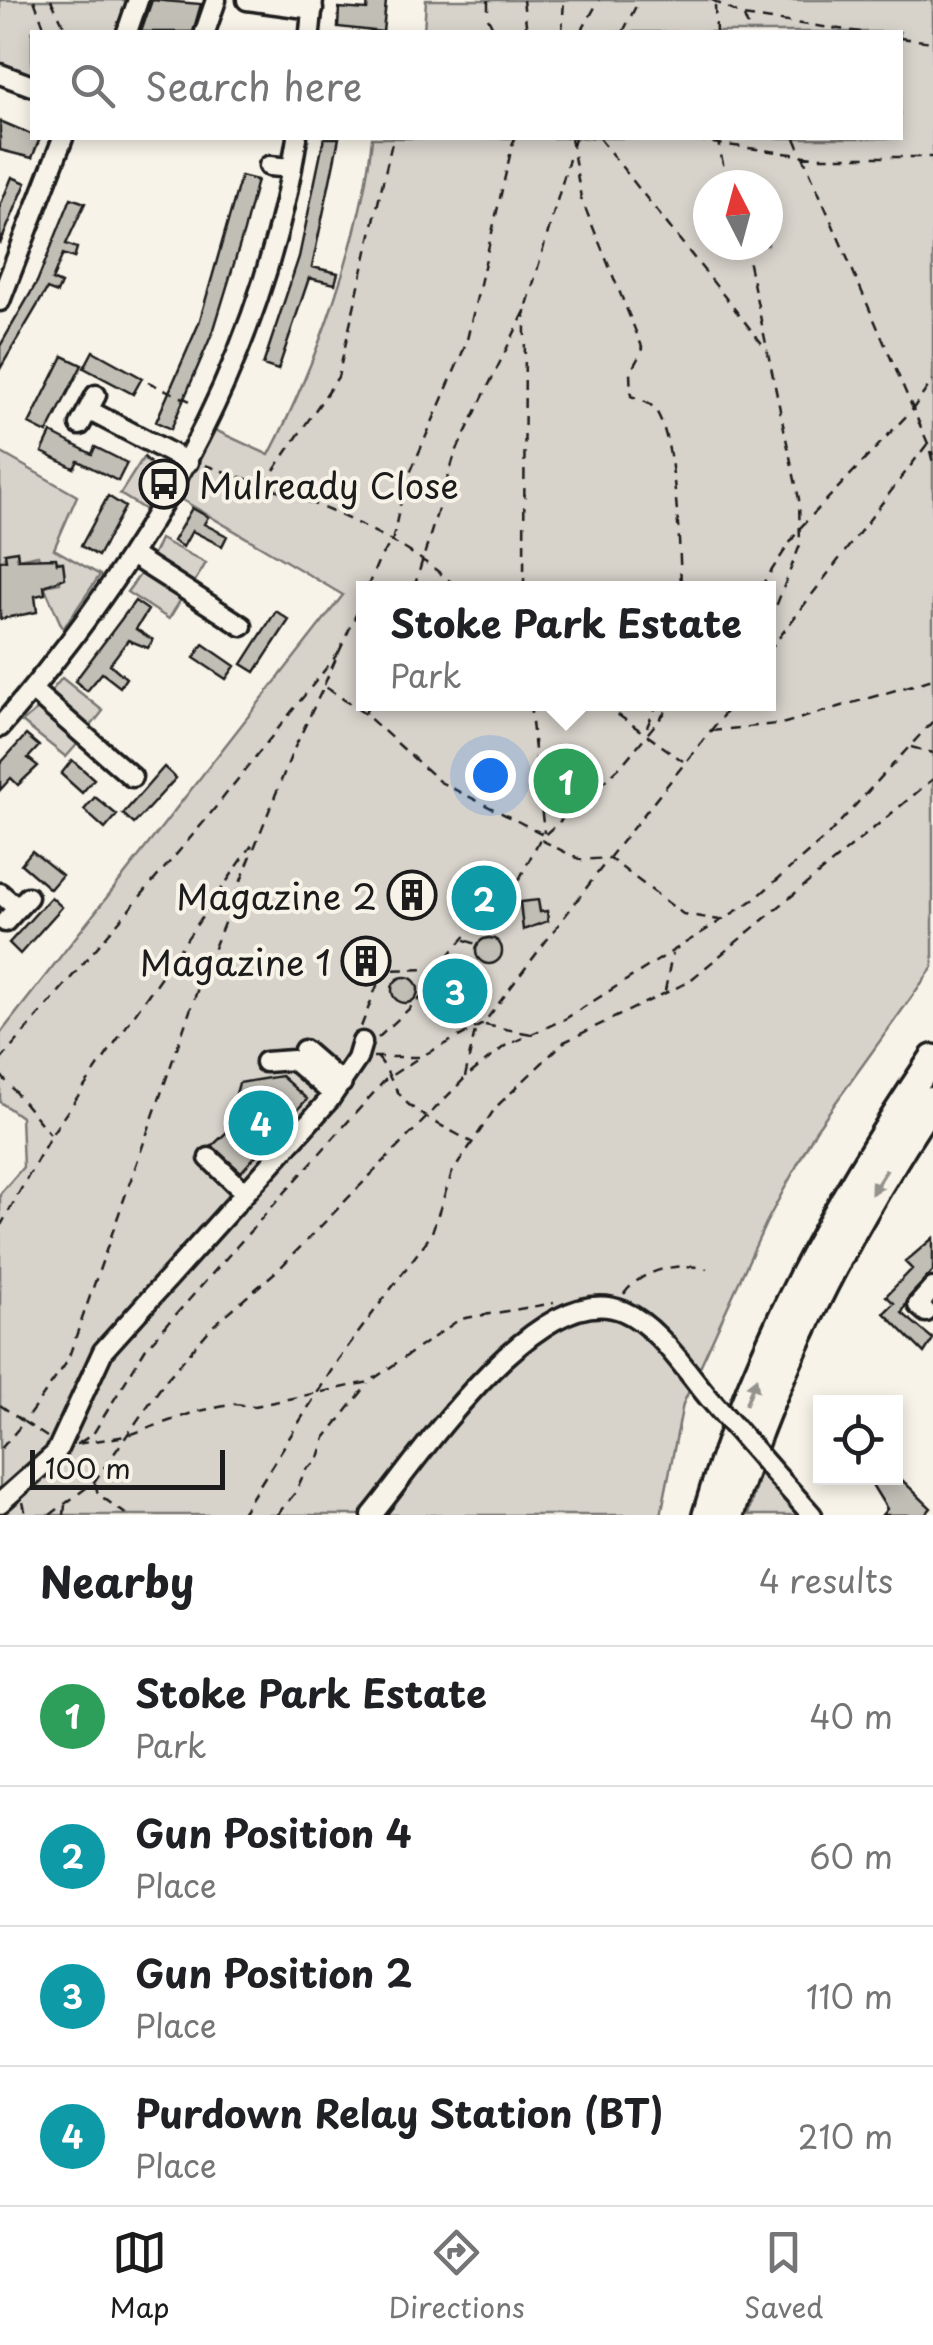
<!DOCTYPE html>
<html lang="en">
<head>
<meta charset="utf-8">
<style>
  body { margin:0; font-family:"Playpen Sans",sans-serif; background:#f6f6f6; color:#202124 }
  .controls { position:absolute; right:30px; bottom:30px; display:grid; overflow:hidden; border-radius:0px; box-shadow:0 5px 15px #0003 }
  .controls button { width:90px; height:90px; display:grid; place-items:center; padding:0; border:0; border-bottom:2px solid #e0e0e0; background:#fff; color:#202124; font:50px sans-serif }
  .compass { position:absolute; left:693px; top:170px; width:90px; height:90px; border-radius:50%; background:#fff; box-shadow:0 5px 15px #0003; rotate:354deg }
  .scale { position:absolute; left:30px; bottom:25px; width:195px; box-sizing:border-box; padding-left:10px; border:5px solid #1c1c1c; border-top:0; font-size:28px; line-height:35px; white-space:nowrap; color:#1c1c1c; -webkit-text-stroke:8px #f7f3e8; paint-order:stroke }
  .you { position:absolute; left:490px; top:775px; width:35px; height:35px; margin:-25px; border:8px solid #fff; border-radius:50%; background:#1a73e8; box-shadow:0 0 0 15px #1a73e833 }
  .badge { display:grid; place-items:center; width:65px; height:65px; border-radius:50%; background:#1c1c1c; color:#fff; font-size:32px; font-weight:700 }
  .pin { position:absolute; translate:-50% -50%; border:5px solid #fff; box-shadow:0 2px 10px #0006 }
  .popup { position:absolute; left:356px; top:581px; width:420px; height:130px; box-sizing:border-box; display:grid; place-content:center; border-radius:0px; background:#fff; filter:drop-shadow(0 2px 8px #0005); font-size:32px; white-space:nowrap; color:#757577 }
  .popup b { font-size:38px; color:#202124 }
  .popup::after { content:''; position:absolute; left:50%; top:100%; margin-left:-20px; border:20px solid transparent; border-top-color:#fff }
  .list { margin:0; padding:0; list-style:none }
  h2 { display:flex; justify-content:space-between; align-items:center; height:130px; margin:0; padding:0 40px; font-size:42px }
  h2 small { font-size:32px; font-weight:400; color:#757577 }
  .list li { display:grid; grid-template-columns:65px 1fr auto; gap:30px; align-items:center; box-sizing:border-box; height:140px; padding:0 40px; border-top:2px solid #e0e0e0 }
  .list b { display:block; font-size:38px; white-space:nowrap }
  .list p { margin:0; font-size:32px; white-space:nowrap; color:#757577 }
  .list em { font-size:32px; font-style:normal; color:#757577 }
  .icon { flex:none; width:55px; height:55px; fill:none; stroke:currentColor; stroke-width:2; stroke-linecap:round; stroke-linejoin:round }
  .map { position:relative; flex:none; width:933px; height:1515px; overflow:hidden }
  .search { position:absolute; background:#fff; box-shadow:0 5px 15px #0003; left:30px; right:30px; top:30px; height:110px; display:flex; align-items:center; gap:25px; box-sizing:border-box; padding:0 35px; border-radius:0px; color:#757577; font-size:38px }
  .sheet { height:690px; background:#fff }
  nav { display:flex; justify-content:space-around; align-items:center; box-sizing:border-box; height:140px; border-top:2px solid #e0e0e0; background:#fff; font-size:28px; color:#757577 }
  nav a { display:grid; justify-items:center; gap:5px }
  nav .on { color:#1c1c1c }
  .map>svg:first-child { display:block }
</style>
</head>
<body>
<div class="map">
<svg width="933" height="1515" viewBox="0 0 933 1515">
  <rect width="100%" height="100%" fill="#f7f3e8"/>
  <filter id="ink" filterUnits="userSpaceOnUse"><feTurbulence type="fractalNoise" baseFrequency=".01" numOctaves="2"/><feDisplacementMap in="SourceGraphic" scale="20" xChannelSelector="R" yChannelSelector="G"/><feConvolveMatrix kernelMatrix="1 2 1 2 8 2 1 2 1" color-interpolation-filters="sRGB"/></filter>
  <g filter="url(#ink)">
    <!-- green -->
    <path fill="#d7d3cb" stroke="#7a7874" stroke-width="2.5" fill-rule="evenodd" d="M0,0H130L118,32H32V77L0,65Z
      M426,0H933V967L816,1130L766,1223L683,1404L661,1515H0V1194L23,1167L21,1117L0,1102V1034L343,595L179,498L215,430L269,455C315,367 362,236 372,138H900V32H424ZM708,185H768V245H708ZM364,588H768V704H364Z
      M0,452L77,496L54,549L100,575L63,629L44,586L60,583L62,562L40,561L38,555L18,559L17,552L0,561Z
      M143,458L163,476L144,509L120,494Z
      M160,539L206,563L192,586L151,559Z
      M142,572L183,596L169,619L127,592Z
      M62,678L103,711L87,731L49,694Z
      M39,708L80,741L66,757L22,722Z
      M760,1471L800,1515H748Z"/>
    <!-- building -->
    <path fill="#c0beb5" stroke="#1c1c1c" stroke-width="2.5" d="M152,0L201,4L193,32H141Z
      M368,0L386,1L383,32L338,27L339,8L367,10Z
      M0,121L40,138L32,158L0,150Z
      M324,138H339L312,267L338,273L335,284L309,278L278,370L263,365L299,257Z
      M241,176L257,180L244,231L214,329L171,429L156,422L199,323Z
      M12,177L26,183L0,244V206Z
      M71,198L85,203L66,244L77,248L74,258L63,254L52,280L61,284L57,293L47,289L0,369V346L37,282Z
      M93,351L142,378L133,394L84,368Z
      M63,356L82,365L47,433L29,424Z
      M51,433L92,454L95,447L127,463L118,481L78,461L74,468L42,452Z
      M108,496L125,507L98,556L81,546Z
      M192,508L208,517L204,524L227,536L222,546L192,531L183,547L173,541Z
      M17,551L18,559L56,558L57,563L63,562L65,578L44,586L45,594L35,596L37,612L0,619V561L6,560L5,553Z
      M135,601L148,610L136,629L153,640L148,648L128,640L110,664L126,678L120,687L102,673L87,691L75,681Z
      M276,611L289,620L255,672L242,664Z
      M203,644L235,666L226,679L194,658Z
      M26,735L39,746L28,758L38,766L18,785L11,778L0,790V764Z
      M72,760L94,779L82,793L61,774Z
      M164,767L176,778L134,824L123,814Z
      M95,797L117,815L105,829L84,810Z
      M32,851L62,875L50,889L21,864Z
      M471 898a13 13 0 1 1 26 0a13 13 0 1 1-26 0Z
      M51,897L62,907L20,954L9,943Z
      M538,900L540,912L547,911L548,921L523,930L520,902Z
      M476 951a13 13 0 1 1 26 0a13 13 0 1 1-26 0Z
      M392 990a13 13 0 1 1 26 0a13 13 0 1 1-26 0Z
      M442 992a13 13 0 1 1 26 0a13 13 0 1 1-26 0Z
      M281,1076L307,1099L241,1172L212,1146L242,1118L243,1104L236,1094L239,1083Z
      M933,1238V1271L909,1297L902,1313L933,1339L924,1353L884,1313L894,1303L886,1296L912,1269L905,1262Z
      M868,1478H900L931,1508L925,1515H882L887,1509Z"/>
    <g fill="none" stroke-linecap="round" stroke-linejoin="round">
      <!-- minor casing -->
      <g stroke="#1c1c1c" stroke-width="25">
        <path id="minor" d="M247,0L313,9
          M127,32L138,0
          M205,32L216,0
          M310,32L313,0
          M0,74L32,86
          M269,166L292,168
          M0,301L63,138
          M88,410L188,462
          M80,425L96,395
          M133,556L242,626
          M32,690L132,777
          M0,727C146,559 263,361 297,138
          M0,893L17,908
          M5,922L28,897
          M304,1050L342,1083
          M265,1062L293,1060L333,1094
          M209,1158L244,1192
          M926,1312L918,1305L933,1288
          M779,1478L812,1515
          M0,1503L56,1453L103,1351L329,1100L357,1059L362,1042
          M372,1515C418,1460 539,1275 623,1311C658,1326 685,1370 709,1398"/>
      </g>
      <!-- highway casing -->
      <g stroke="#1c1c1c" stroke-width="32">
        <path id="highway" d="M706,1515C753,1351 838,1198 933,1058
          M730,1515C776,1367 848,1229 933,1100"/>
      </g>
      <!-- path -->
      <path stroke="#1c1c1c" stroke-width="2.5" stroke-dasharray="10 8" stroke-linecap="butt" d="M34,0L46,32
        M51,0L67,32
        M488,0V18L495,32
        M523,0L527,32
        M712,0L743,16L861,32
        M715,5L716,32
        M744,17L750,32
        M562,32L564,0
        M581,32L599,0
        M623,32L639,0
        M900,38L933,42
        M571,138L581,198L643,349L630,373L631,396C638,399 648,402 653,407C676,431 680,552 681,588
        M599,138L767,350
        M677,138L813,157H933
        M717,138L728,185
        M795,138L933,455
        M573,146L575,138
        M745,245L799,499L800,545L768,627
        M148,382L197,404
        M930,451L933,463
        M143,456L162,474
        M205,465C291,494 390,527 458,588
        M264,485L338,377L393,138
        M367,588L380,557L392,542L404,487L466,344L514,138
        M414,588L455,454L526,309L569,159
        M524,588L525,310
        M760,588L799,529L912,410L933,380
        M768,652L928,443
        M324,685L364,597
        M369,704L365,714L440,782L543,834
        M530,704L544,833
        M603,704L683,761
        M647,727L657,704
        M711,731L785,723L933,679
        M911,747L933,753
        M541,840L581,860L609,858L732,704
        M465,940L479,945
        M444,965L450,980
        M665,991L672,954
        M485,1025L531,1034
        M361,1027L383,970L437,969
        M378,1038L428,991L437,969L469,932L502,913L540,839L621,766L672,704
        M373,1057H420L483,1024L609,858L683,914L720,920
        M377,1057C388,1067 391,1088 408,1104C425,1119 451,1130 471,1142
        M0,1061L203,823L339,652
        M0,1074L50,1134
        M465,1077L475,1031
        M0,1227L51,1135L252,845
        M624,1294C640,1270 680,1261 707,1269
        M0,1405L24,1422L0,1450
        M47,1437L24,1422L67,1362L198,988L293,751L324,686L365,714
        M79,1443L93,1434L146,1348L386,1079L420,1057
        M77,1444L126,1436L195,1412L234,1404L255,1406L369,1382L460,1319L554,1303
        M95,1483L98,1494L127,1515
        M23,1502L26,1515
        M50,1515L94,1482L166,1380L213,1326L280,1268L465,1078L505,1046L565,1019L755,899L827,836L933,721
        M64,1515L65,1505
        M241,1515L338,1360L431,1235L452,1173L496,1107L564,1042L688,982L933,779
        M277,1515L295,1493L306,1469L318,1461L325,1438L368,1384"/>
      <!-- minor -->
      <use href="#minor" stroke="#f7f3e8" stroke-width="18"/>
      <!-- highway -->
      <use href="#highway" stroke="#f7f3e8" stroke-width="25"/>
      <!-- minor-bridge casing -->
      <g stroke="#1c1c1c" stroke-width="25" stroke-linecap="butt">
        <path id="minor-bridge" d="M709,1398L779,1478"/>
      </g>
      <!-- minor-bridge -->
      <use href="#minor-bridge" stroke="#f7f3e8" stroke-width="18"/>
    </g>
    <!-- one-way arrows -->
    <defs><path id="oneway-solid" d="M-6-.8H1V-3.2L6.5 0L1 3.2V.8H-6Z" transform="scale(2.5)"/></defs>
    <g fill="#94928c">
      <use href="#oneway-solid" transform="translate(879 1182) rotate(122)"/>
      <use href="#oneway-solid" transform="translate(751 1391) rotate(-68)"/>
    </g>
  </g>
  <!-- icons -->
  <defs>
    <g id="bus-ring" transform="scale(2.5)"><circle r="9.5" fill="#f7f3e8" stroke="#1c1c1c" stroke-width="1.5"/><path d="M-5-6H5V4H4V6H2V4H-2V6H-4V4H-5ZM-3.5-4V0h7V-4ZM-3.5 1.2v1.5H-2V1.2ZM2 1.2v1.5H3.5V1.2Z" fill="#1c1c1c"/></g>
    <g id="building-ring" transform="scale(2.5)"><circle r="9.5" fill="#f7f3e8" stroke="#1c1c1c" stroke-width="1.5"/><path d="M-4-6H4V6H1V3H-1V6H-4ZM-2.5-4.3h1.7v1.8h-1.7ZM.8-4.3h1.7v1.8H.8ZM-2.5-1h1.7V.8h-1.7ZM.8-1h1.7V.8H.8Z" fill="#1c1c1c"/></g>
  </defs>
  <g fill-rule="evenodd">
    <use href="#bus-ring" x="164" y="484"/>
    <use href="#building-ring" x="412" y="895"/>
    <use href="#building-ring" x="366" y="961"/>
  </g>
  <g text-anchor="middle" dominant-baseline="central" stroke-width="8" stroke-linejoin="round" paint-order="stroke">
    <!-- poi labels -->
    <g font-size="35" fill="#1c1c1c" stroke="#f7f3e8" text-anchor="end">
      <text x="199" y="484" text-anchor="start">Mulready Close</text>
      <text x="377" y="895">Magazine 2</text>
      <text x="331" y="961">Magazine 1</text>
    </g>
  </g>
</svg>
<div class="controls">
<button><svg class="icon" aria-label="locate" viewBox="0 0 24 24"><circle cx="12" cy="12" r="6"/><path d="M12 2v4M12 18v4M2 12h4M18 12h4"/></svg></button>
</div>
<svg class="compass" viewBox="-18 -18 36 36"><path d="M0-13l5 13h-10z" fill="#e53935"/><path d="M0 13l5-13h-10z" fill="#757577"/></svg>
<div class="scale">100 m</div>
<div class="you"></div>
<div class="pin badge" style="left:566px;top:781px;background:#2e9e5b">1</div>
<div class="popup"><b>Stoke Park Estate</b>Park</div>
<div class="pin badge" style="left:484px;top:898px;background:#0f9aa8">2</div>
<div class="pin badge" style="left:455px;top:991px;background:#0f9aa8">3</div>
<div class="pin badge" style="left:261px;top:1123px;background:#0f9aa8">4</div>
<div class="search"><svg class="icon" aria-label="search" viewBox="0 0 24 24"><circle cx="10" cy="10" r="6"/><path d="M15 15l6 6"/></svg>Search here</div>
</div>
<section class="sheet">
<h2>Nearby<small>4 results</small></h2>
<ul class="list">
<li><span class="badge" style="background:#2e9e5b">1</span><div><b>Stoke Park Estate</b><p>Park</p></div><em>40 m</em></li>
<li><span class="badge" style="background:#0f9aa8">2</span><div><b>Gun Position 4</b><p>Place</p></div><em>60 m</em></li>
<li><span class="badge" style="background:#0f9aa8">3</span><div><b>Gun Position 2</b><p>Place</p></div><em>110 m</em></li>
<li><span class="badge" style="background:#0f9aa8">4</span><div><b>Purdown Relay Station (BT)</b><p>Place</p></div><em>210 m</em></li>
</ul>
</section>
<nav>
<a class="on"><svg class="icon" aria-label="map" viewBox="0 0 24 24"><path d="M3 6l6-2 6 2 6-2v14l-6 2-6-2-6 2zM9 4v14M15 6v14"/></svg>Map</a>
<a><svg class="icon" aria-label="directions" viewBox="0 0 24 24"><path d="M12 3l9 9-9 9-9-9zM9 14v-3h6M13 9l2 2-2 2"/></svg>Directions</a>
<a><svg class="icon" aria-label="saved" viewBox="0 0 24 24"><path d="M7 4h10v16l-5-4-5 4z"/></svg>Saved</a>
</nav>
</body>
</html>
